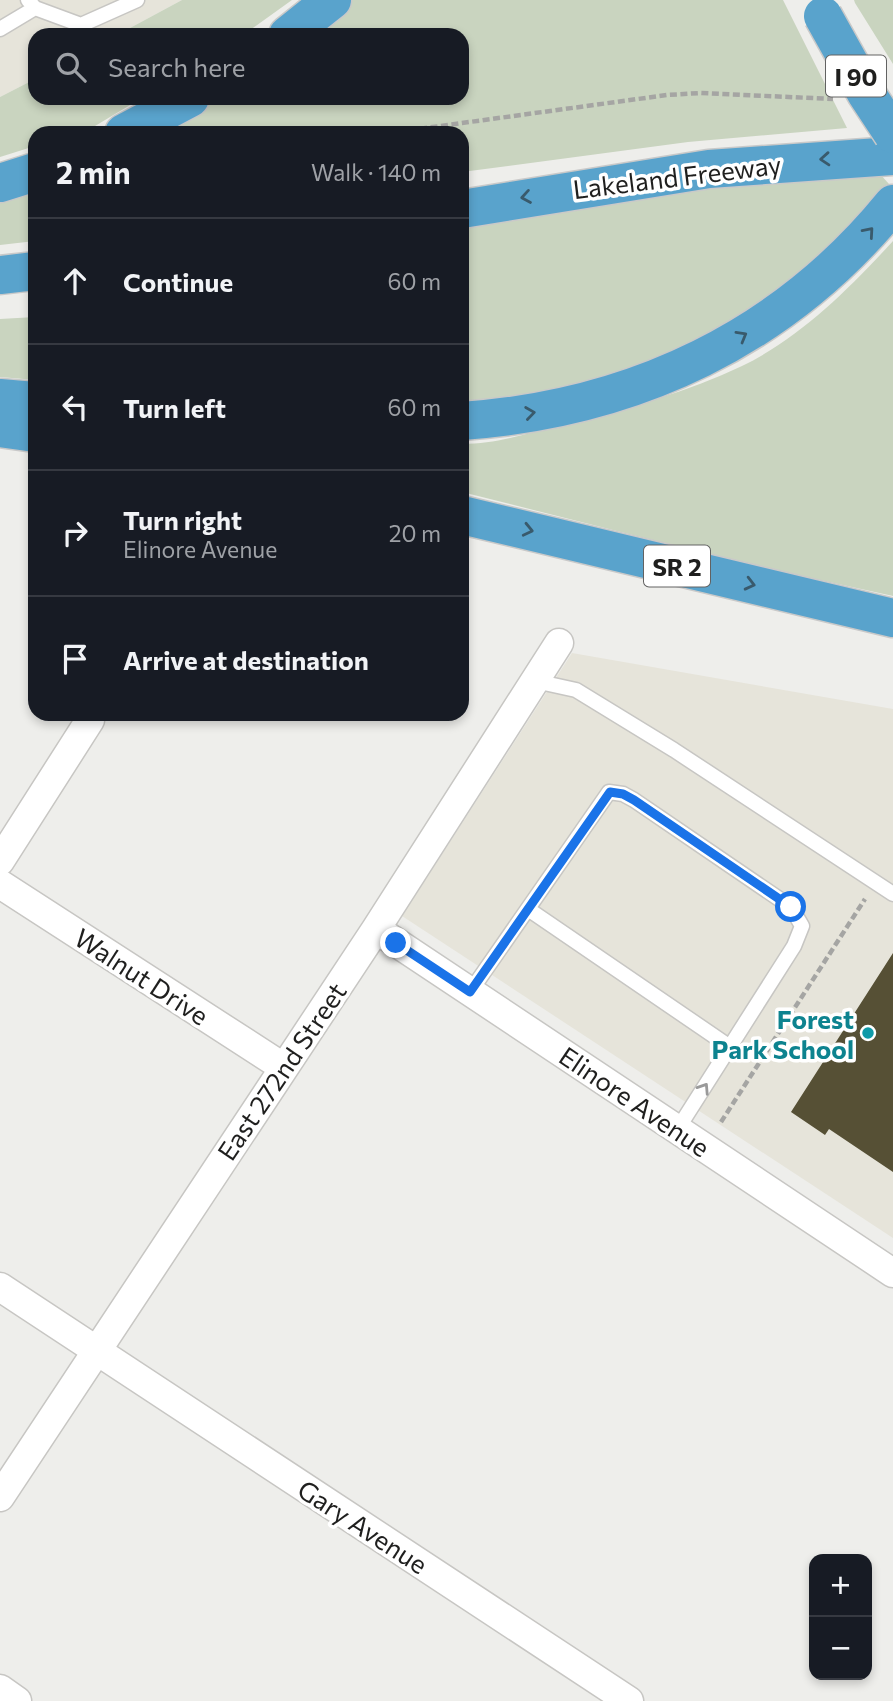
<!DOCTYPE html>
<html lang="en">
<head>
<meta charset="utf-8">
<style>
  body { margin:0; font-family:Commissioner,sans-serif; background:#20242c; color:#f1f3f6 }
  .controls { position:absolute; right:21px; bottom:21px; display:grid; overflow:hidden; border-radius:14px; box-shadow:0 4px 10px #0003 }
  .controls button { width:63px; height:63px; display:grid; place-items:center; padding:0; border:0; border-bottom:2px solid #363941; background:#171b24; color:#f1f3f6; font:35px sans-serif }
  .stop { position:absolute; width:21px; height:21px; margin:-16px; border:5px solid #1a73e8; border-radius:50%; background:#fff }
  .stop.end { background:#1a73e8; border-color:#fff; box-shadow:0 2px 7px #0008 }
  .list { margin:0; padding:0; list-style:none }
  h2 { display:flex; justify-content:space-between; align-items:center; height:91px; margin:0; padding:0 28px; font-size:30px }
  h2 small { font-size:23px; font-weight:400; color:#9ea1a6 }
  .list li { display:grid; grid-template-columns:46px 1fr auto; gap:21px; align-items:center; box-sizing:border-box; height:126px; padding:0 28px; border-top:2px solid #363941 }
  .list b { display:block; font-size:26px; white-space:nowrap }
  .list p { margin:0; font-size:23px; white-space:nowrap; color:#9ea1a6 }
  .list em { font-size:23px; font-style:normal; color:#9ea1a6 }
  .icon { flex:none; width:38px; height:38px; fill:none; stroke:currentColor; stroke-width:2; stroke-linecap:round; stroke-linejoin:round }
  .map { position:relative; flex:none; width:893px; height:1701px; overflow:hidden }
  .search { position:absolute; background:#171b24; box-shadow:0 4px 10px #0003; left:28px; top:28px; width:441px; height:77px; display:flex; align-items:center; gap:18px; box-sizing:border-box; padding:0 24px; border-radius:21px; color:#9ea1a6; font-size:26px }
  .panel { position:absolute; background:#171b24; box-shadow:0 4px 10px #0003; left:28px; top:126px; width:441px; height:595px; border-radius:21px }
  .map>svg:first-child { display:block }
</style>
</head>
<body>
<div class="map">
<svg width="893" height="1701" viewBox="0 0 893 1701">
  <rect width="100%" height="100%" fill="#eeeeeb"/>
  <!-- built -->
  <path fill="#e6e4da" d="M0,0H182L117,35H35V79L0,97Z
    M572,653L893,709V1238L402,916Z"/>
  <!-- green -->
  <path fill="#c9d4bf" d="M182,0H292L243,35H117Z
    M351,0H783L847,128L688,142L462,172V133H151L219,98H462V35H312Z
    M854,0H893V64L855,3Z
    M35,79V98H142L95,126L74,133H35V146L0,157V97Z
    M880,174L889,184C875,202 861,222 845,237C789,291 692,351 619,378C569,396 515,399 462,403V219L635,189Z
    M35,181V241L0,245V192Z
    M893,241V596L756,566L462,492V444C501,444 533,431 571,422C628,408 688,392 742,366C800,338 850,288 893,241Z
    M35,317V380L0,377V319Z"/>
  <!-- building -->
  <path fill="#565035" d="M893,953V1172L829,1129L825,1135L791,1112Z"/>
  <g fill="none" stroke-linecap="round" stroke-linejoin="round">
    <!-- lane casing -->
    <g stroke="#c7c6c3" stroke-width="17">
      <path id="lane" d="M28,0L35,8L81,25L137,0
        M0,29L35,8
        M535,681L576,690L674,750L893,894
        M528,909L730,1047
        M470,992L609,792L623,794L634,800L791,907L802,926L794,946L677,1130"/>
    </g>
    <!-- street casing -->
    <g stroke="#c7c6c3" stroke-width="31">
      <path id="street" d="M0,861L90,720
        M0,884L283,1067
        M376,929L893,1273
        M0,1287L629,1701
        M0,1497L376,929L559,643
        M0,1689L17,1701"/>
    </g>
    <!-- highway casing -->
    <g stroke="#c9c9c9" stroke-width="41">
      <path id="highway" d="M288,35L332,0
        M124,133L190,98
        M0,183L35,172
        M462,209L709,169L893,156
        M0,275L35,271
        M0,398L35,401
        M462,421C634,409 784,338 893,204
        M0,428L35,433
        M462,515L893,618"/>
    </g>
    <!-- path -->
    <path stroke="#a5a5a3" stroke-width="4.5" stroke-dasharray="7 3.5" stroke-linecap="butt" d="M389,133L667,95L701,93L833,99
      M721,1122L865,899"/>
    <!-- lane -->
    <use href="#lane" stroke="#fff" stroke-width="14"/>
    <!-- street -->
    <use href="#street" stroke="#fff" stroke-width="28"/>
    <!-- highway -->
    <use href="#highway" stroke="#59a3cc" stroke-width="38"/>
    <!-- highway-bridge casing -->
    <g stroke="#c9c9c9" stroke-width="41" stroke-linecap="butt">
      <path id="highway-bridge" d="M823,16L866,93L893,134"/>
    </g>
    <!-- highway-bridge -->
    <use href="#highway-bridge" stroke="#59a3cc" stroke-width="38"/>
  </g>
  <!-- one-way arrows -->
  <defs><path id="oneway-chevron" d="M-2-3.5L2.5 0L-2 3.5" fill="none" stroke-width="1.6" stroke-linecap="round" stroke-linejoin="round" transform="scale(1.75)"/></defs>
  <g stroke="#395a6c">
    <use href="#oneway-chevron" transform="translate(825 159) rotate(176)"/>
    <use href="#oneway-chevron" transform="translate(526 197) rotate(170)"/>
    <use href="#oneway-chevron" transform="translate(869 232) rotate(-49)"/>
    <use href="#oneway-chevron" transform="translate(742 336) rotate(-30)"/>
    <use href="#oneway-chevron" transform="translate(530 413) rotate(-8)"/>
    <use href="#oneway-chevron" transform="translate(528 530) rotate(13)"/>
    <use href="#oneway-chevron" transform="translate(750 584) rotate(14)"/>
  </g>
  <use stroke="#9a9a9a" href="#oneway-chevron" transform="translate(704 1088) rotate(-57)"/>
  <g fill="none" stroke-linecap="round" stroke-linejoin="round">
    <!-- route -->
    <path stroke="#1a73e8" stroke-width="9" d="M396,943L470,992L610,792L623,794L634,800L791,907"/>
  </g>
  <!-- markers -->
  <circle fill="#0f9aa8" stroke="#fff" stroke-width="2.5" cx="868" cy="1033" r="7"/>
  <g text-anchor="middle" dominant-baseline="central" stroke-width="7" stroke-linejoin="round" paint-order="stroke">
    <!-- shield labels -->
    <g fill="#fff" stroke="#626262" stroke-width="2">
      <rect x="826" y="55.5" width="60" height="41" rx="5"/>
      <rect x="644" y="545.5" width="66" height="41" rx="5"/>
    </g>
    <g font-size="24" font-weight="bold" fill="#1f1f1e">
      <text x="856" y="76">I 90</text>
      <text x="677" y="566">SR 2</text>
    </g>
    <!-- street labels -->
    <g font-size="26" fill="#1f1f1e" stroke="#fff">
      <text transform="translate(677 176) rotate(-7)">Lakeland Freeway</text>
      <text transform="translate(142 976) rotate(33)">Walnut Drive</text>
      <text transform="translate(281 1071) rotate(-56)">East 272nd Street</text>
      <text transform="translate(635 1101) rotate(34)">Elinore Avenue</text>
      <text transform="translate(363 1526) rotate(33)">Gary Avenue</text>
    </g>
    <!-- culture labels -->
    <g font-size="26" font-weight="bold" fill="#0d838f" stroke="#fff" text-anchor="end">
      <text x="854" y="1018">Forest<tspan x="854" dy="30">Park School</tspan></text>
    </g>
  </g>
</svg>
<div class="controls">
<button>+</button>
<button>−</button>
</div>
<div class="stop" style="left:791px;top:907px"></div>
<div class="stop end" style="left:396px;top:943px"></div>
<div class="search"><svg class="icon" aria-label="search" viewBox="0 0 24 24"><circle cx="10" cy="10" r="6"/><path d="M15 15l6 6"/></svg>Search here</div>
<section class="panel">
<h2>2 min<small>Walk · 140 m</small></h2>
<ul class="list">
<li><svg class="icon" aria-label="ahead" viewBox="0 0 24 24"><path d="M12 20V5M6 11l6-6 6 6"/></svg><div><b>Continue</b></div><em>60 m</em></li>
<li><svg class="icon" aria-label="left" viewBox="0 0 24 24"><path d="M17 20v-9H6M10 6l-5 5 5 5"/></svg><div><b>Turn left</b></div><em>60 m</em></li>
<li><svg class="icon" aria-label="right" viewBox="0 0 24 24"><path d="M7 20v-9h11M14 6l5 5-5 5"/></svg><div><b>Turn right</b><p>Elinore Avenue</p></div><em>20 m</em></li>
<li><svg class="icon" aria-label="arrive" viewBox="0 0 24 24"><path d="M6 21V4h12l-3 4 3 4H6"/></svg><div><b>Arrive at destination</b></div></li>
</ul>
</section>
</div>
</body>
</html>
